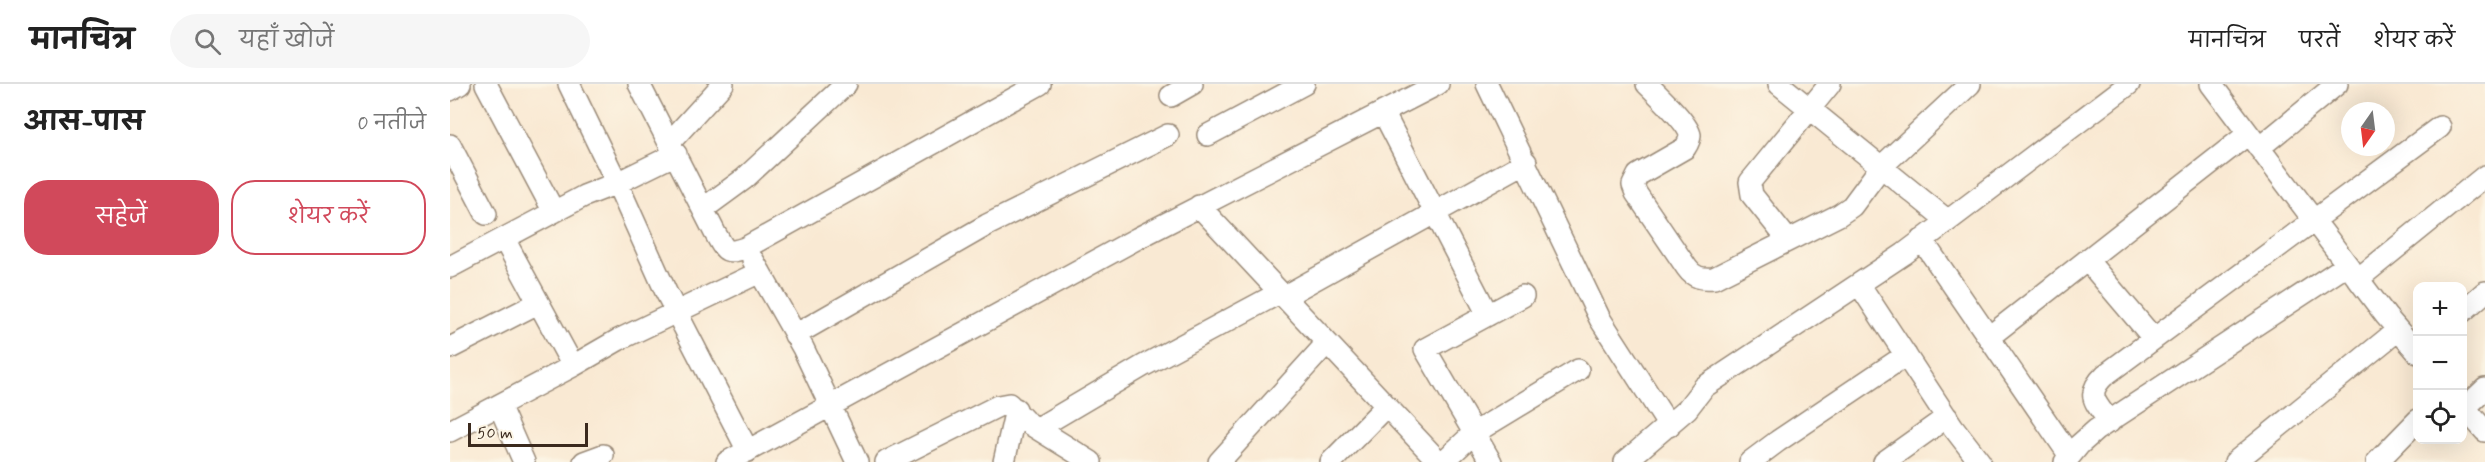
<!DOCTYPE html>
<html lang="hi">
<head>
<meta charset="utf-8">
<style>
  body { margin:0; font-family:Mynerve,"Playpen Sans Deva",sans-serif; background:#f6f6f6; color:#222 }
  .controls { position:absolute; right:18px; bottom:18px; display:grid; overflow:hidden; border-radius:12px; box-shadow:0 6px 24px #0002 }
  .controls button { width:54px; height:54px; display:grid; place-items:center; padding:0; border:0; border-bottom:2px solid #e0e0e0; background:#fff; color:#222; font:30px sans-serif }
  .compass { position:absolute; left:1891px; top:18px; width:54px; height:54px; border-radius:50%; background:#fff; box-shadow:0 6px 24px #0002; rotate:194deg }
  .scale { position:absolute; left:18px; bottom:15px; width:120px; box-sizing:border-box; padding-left:6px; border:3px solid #3b2a1e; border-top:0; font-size:16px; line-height:21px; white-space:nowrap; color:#3b2a1e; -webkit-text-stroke:4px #fcf5e5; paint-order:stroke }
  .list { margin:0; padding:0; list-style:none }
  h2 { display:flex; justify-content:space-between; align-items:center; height:78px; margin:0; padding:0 24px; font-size:26px }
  h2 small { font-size:20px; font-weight:400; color:#767676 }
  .actions { display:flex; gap:12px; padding:18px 24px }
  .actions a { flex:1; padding:14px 0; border:2px solid #d1495b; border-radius:24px; text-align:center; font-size:21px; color:#d1495b }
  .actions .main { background:#d1495b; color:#fff }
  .icon { flex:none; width:33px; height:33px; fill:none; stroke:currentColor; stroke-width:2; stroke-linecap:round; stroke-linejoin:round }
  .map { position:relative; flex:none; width:2035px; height:378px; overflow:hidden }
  header { display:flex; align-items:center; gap:36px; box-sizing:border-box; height:84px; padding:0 30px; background:#fff; border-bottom:2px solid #e0e0e0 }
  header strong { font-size:28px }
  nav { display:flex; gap:33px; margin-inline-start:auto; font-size:21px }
  .search { width:420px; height:54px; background:#f6f6f6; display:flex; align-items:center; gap:15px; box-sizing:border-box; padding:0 21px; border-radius:33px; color:#767676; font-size:22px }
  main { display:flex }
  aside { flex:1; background:#fff }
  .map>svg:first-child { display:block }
</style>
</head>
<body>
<header>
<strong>मानचित्र</strong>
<div class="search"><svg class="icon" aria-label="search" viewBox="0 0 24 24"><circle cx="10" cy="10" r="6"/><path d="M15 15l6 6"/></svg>यहाँ खोजें</div>
<nav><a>मानचित्र</a><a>परतें</a><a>शेयर करें</a></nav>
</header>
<main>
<aside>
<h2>आस-पास<small>0 नतीजे</small></h2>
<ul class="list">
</ul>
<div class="actions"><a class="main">सहेजें</a><a>शेयर करें</a></div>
</aside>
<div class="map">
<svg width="2035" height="378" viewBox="0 0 2035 378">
  <rect width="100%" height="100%" fill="#fcf5e5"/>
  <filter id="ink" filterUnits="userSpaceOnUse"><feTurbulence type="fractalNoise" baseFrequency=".0167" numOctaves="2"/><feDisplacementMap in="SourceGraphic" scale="12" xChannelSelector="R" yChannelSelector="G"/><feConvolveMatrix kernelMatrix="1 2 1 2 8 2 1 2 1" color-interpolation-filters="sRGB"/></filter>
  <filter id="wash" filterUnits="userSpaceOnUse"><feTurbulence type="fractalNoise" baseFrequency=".008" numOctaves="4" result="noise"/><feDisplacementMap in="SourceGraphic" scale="24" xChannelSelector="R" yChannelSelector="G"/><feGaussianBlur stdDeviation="1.35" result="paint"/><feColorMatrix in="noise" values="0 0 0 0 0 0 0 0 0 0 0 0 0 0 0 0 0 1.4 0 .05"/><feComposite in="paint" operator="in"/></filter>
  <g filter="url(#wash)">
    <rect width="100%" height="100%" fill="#f9e9d3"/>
  </g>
  <g filter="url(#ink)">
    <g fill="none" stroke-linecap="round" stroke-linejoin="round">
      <!-- minor casing -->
      <g stroke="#9a8a78" stroke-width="24">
        <path id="minor" d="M36,0L104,128
          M119,0L167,99L216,208L298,367
          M189,0L265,149C275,166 275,171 295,164L590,0
          M1037,0L1150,235L1219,342
          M1197,0C1207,10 1238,39 1240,51C1240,56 1237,61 1235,64L1188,91L1183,101L1186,109L1237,184C1244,194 1252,195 1264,194L1389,131L1402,122L1431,83L1520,0
          M1329,0L1498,137
          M1761,0L1936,232L1968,269
          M0,6L10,0
          M721,12L742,0
          M933,28L1038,231
          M758,51L854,0
          M220,58L273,0
          M0,61L36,130
          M1809,64L1887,0
          M749,122L989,378
          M253,125L294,95L396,0
          M54,155L123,282
          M1338,156L1302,111L1300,98L1380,0
          M1472,156L1620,372
          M303,176L353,264L407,378
          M1637,176L1704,255
          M0,183L134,112L167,99L226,70
          M1908,195L2035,92
          M1409,200L1503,343L1530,378
          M833,213L1076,78
          M2012,228L2035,208
          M345,251L537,141L718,51
          M1539,253L1798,50
          M0,264L88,219
          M49,321L74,378
          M2012,321L2035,347
          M2015,324L2035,305
          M1660,338C1646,319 1634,311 1655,291L1990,43
          M588,344L693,282L829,209
          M0,347L123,282L168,256L310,188
          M134,378L153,371
          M277,378L688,154L988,0
          M436,378L548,322L559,320L575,337L641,378
          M554,378L566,325
          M769,378L877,259
          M881,378L936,322
          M993,378L1024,349L1128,286
          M1041,378L975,265L1073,212
          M1175,378L1237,325L1254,303L1454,170L1679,0
          M1300,378L1328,357L1456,271
          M1434,378L1497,333
          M1615,378L1629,361L1646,346L1897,181
          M1785,378L1948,246
          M1927,378L1968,336"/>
      </g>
      <!-- minor -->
      <use href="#minor" stroke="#fff" stroke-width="21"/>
    </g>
  </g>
</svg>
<div class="controls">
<button>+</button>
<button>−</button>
<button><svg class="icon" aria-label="locate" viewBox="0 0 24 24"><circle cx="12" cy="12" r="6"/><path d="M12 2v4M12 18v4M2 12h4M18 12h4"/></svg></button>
</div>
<svg class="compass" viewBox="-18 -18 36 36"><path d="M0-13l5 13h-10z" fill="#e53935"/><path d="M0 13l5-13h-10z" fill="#767676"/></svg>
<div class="scale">50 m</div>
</div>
</main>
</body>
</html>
